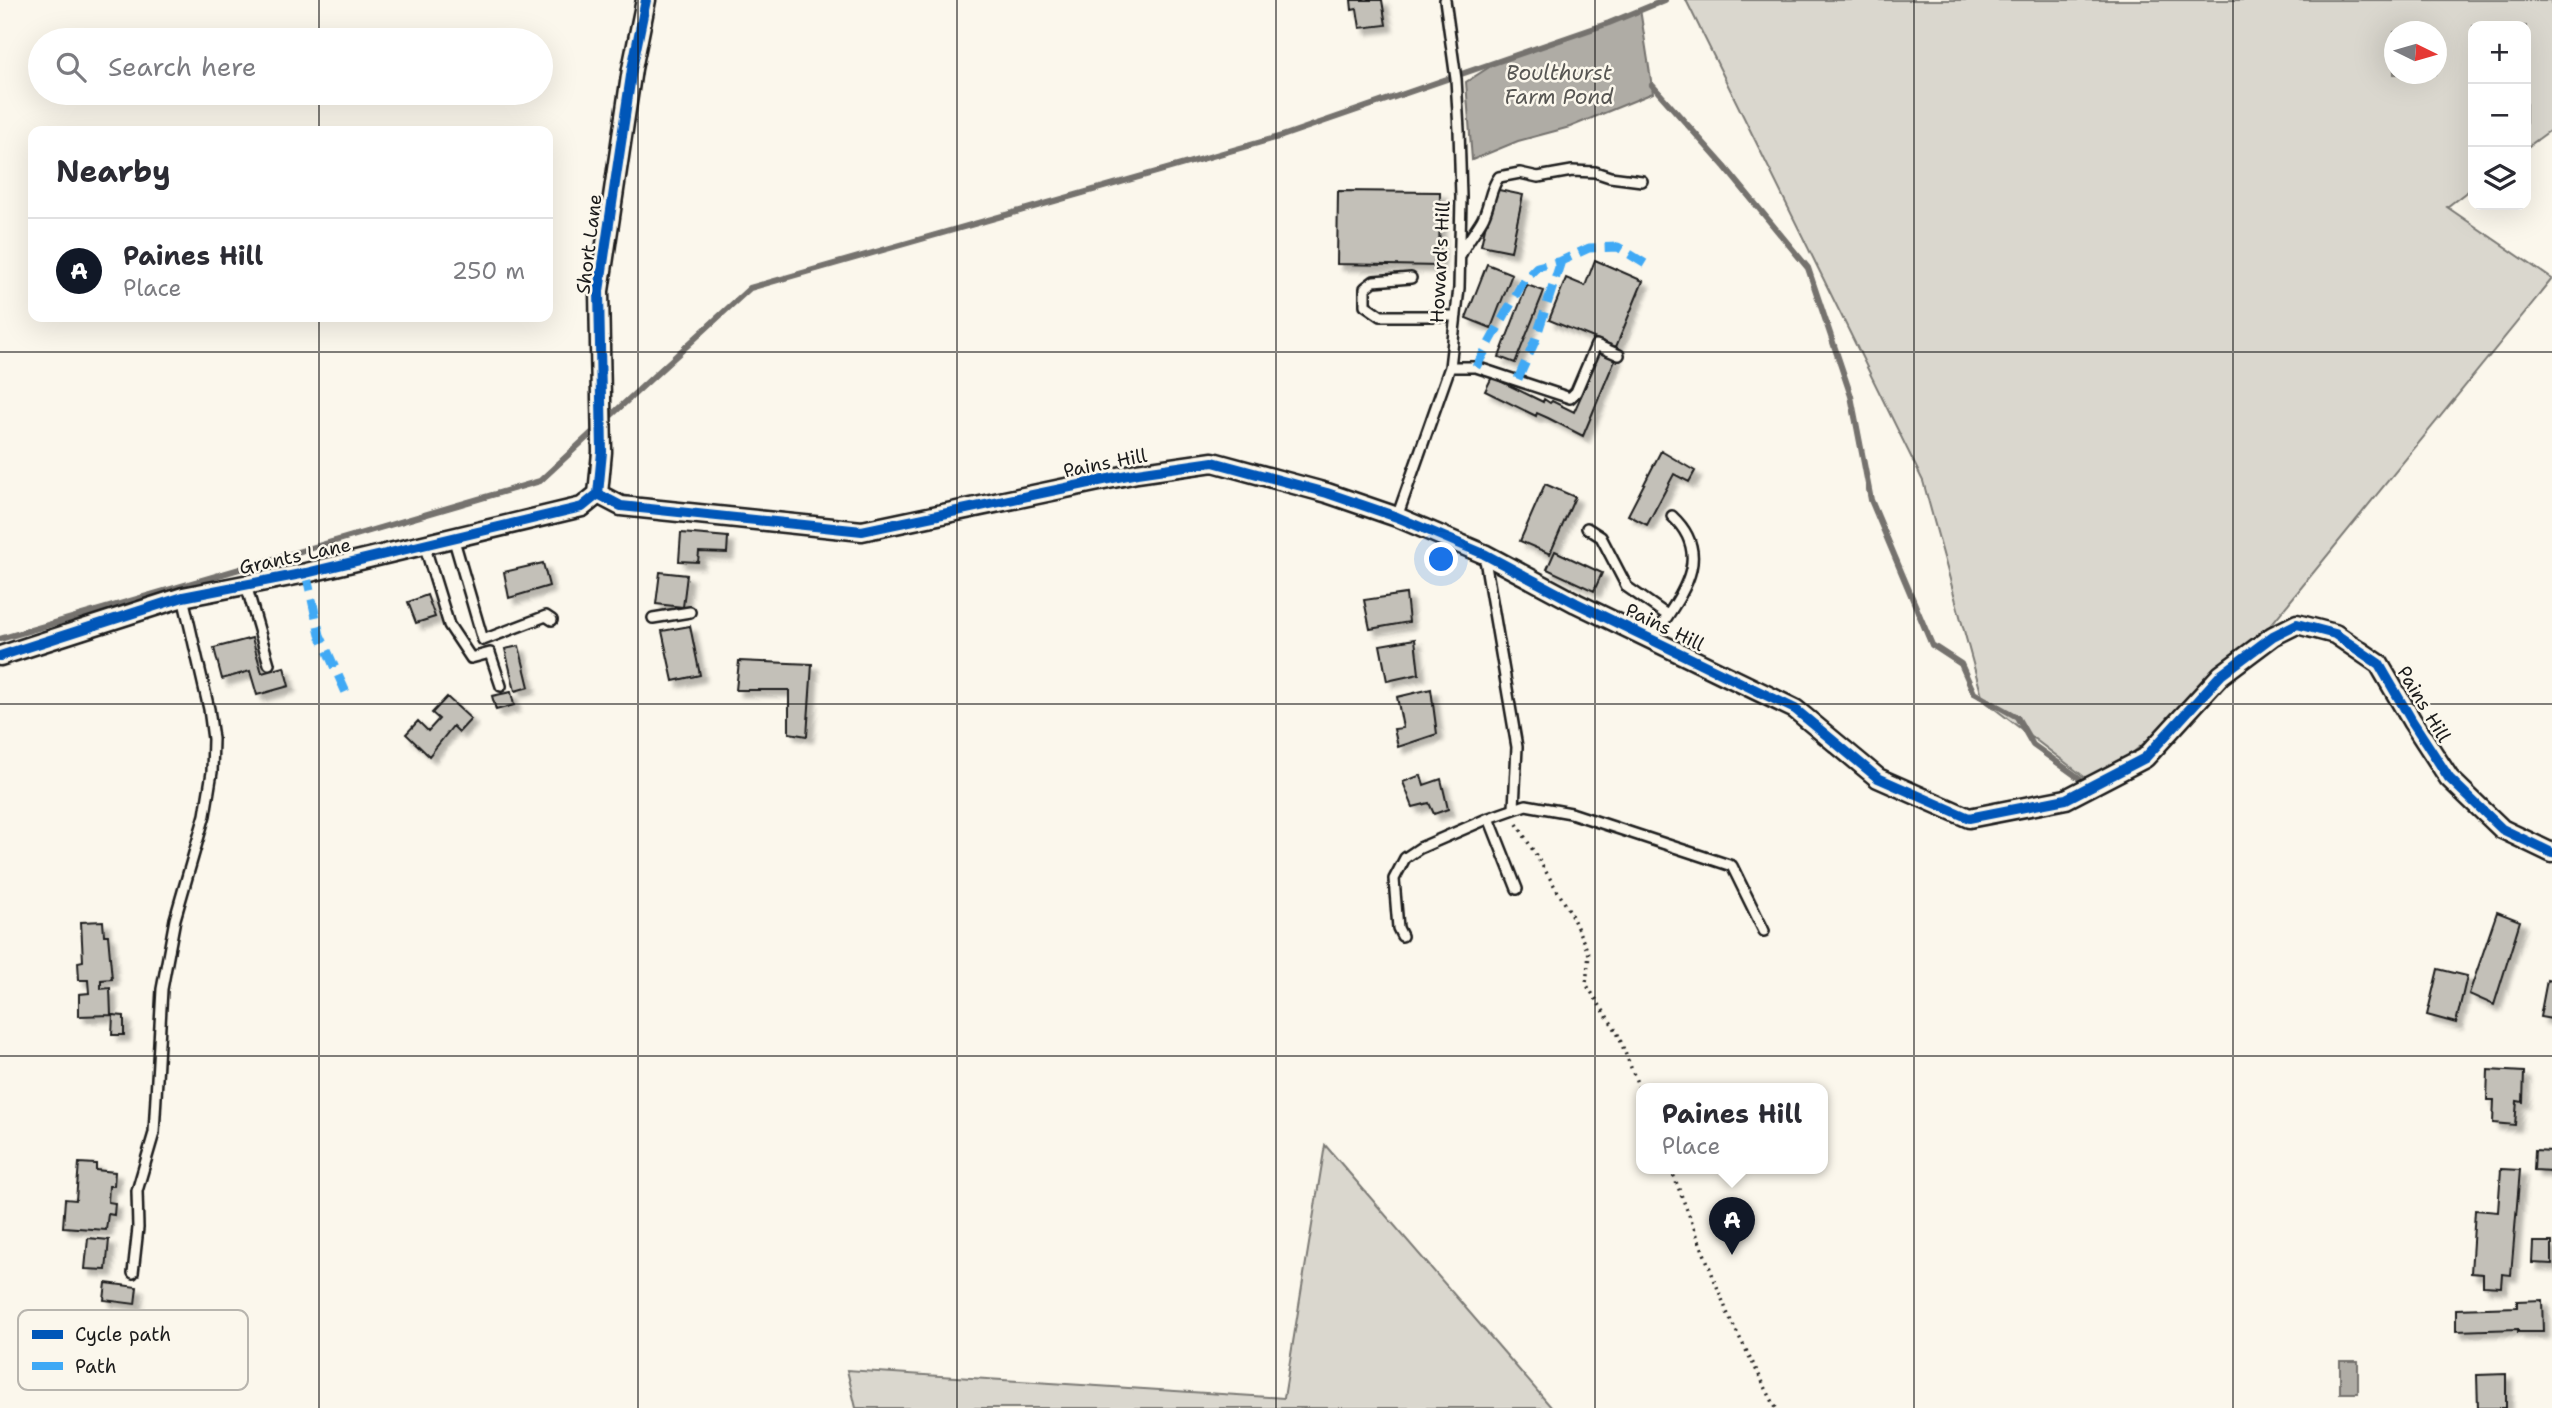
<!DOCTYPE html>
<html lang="en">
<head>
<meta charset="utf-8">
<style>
  body { margin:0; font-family:"Shantell Sans",sans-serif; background:#f2f2f3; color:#2b2b33 }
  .controls { position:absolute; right:21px; top:21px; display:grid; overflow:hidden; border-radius:14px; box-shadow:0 7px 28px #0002 }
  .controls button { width:63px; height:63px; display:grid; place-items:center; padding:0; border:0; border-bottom:2px solid #e1e1e2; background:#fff; color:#2b2b33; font:35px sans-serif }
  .compass { position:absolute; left:2384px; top:21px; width:63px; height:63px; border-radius:50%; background:#fff; box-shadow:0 7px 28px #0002; rotate:95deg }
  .you { position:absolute; left:1442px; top:560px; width:24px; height:24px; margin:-18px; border:5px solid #fff; border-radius:50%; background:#1a73e8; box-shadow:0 0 0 10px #1a73e833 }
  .badge { display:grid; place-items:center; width:46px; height:46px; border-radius:50%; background:#111827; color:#fff; font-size:23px; font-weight:700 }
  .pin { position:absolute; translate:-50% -58px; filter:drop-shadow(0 2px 4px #0008) }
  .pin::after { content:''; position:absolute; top:37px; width:24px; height:21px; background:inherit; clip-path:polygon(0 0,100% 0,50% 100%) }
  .popup { position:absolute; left:1636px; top:1083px; width:192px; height:91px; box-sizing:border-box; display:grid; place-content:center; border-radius:14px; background:#fff; filter:drop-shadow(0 2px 5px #0005); font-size:23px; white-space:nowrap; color:#7c7c81 }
  .popup b { font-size:26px; color:#2b2b33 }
  .popup::after { content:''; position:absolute; left:50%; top:100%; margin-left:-14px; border:14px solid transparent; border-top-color:#fff }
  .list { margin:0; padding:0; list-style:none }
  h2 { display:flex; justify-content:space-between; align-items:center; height:91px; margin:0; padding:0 28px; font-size:30px }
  h2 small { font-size:23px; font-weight:400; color:#7c7c81 }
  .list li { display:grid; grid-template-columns:46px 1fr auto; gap:21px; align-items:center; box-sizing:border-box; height:105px; padding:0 28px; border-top:2px solid #e1e1e2 }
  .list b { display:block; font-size:26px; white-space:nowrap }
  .list p { margin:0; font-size:23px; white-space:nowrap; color:#7c7c81 }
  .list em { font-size:23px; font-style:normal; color:#7c7c81 }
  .icon { flex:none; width:38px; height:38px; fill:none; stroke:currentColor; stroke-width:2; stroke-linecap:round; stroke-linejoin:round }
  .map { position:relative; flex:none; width:2552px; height:1408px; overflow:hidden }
  .search { position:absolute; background:#fff; box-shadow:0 7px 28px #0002; left:28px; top:28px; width:525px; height:77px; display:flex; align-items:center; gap:18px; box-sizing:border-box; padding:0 24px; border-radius:38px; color:#7c7c81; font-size:26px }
  .panel { position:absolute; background:#fff; box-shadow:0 7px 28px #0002; left:28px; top:126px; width:525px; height:196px; border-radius:14px }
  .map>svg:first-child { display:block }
</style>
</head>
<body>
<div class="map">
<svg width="2552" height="1408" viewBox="0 0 2552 1408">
  <defs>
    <filter id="shadow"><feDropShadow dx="6" dy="6" stdDeviation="2" flood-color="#0004"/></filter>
  </defs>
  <rect width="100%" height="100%" fill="#fbf7ec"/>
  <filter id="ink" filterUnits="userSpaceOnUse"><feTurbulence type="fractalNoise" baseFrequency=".0143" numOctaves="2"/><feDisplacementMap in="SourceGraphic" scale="14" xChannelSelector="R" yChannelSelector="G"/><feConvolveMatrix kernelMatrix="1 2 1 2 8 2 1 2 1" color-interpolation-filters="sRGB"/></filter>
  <g filter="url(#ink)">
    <!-- green -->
    <path fill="#dad7ce" stroke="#7b7a75" stroke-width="2" fill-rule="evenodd" d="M1686,0H2552V129L2526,148V26H2473V187L2447,207L2552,279L2244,658L2095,785L1983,700L1923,481ZM2394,32H2436V74H2394Z
      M1325,1145L1552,1408H856L847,1370L1284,1398Z"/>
    <!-- water -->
    <path fill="#afaca5" stroke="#74726e" stroke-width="2" d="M1640,9L1653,93L1570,127L1518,141L1472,160L1466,82L1499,61L1608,23Z
      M2340,1361H2358V1393H2340Z"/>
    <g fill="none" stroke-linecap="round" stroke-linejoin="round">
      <!-- stream -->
      <path stroke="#74726e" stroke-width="6" d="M1652,85L1725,167L1808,268L1851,396L1871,500L1932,645L1961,664L1974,693L2017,717L2033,745L2086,783
        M605,421L750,288L1282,136L1609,23L1665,0
        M0,639L540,481L597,428"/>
    </g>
    <!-- building -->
    <path fill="#c3c0b8" stroke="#1c1c1c" stroke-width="2" filter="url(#shadow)" d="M1351,0H1382L1386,25L1360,28L1357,9L1352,10Z
      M1494,189L1523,195L1511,251L1481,245Z
      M1338,191L1440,192L1439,266L1337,264Z
      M1595,260L1643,281L1616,347L1549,320L1566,278L1585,286Z
      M1487,264L1512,274L1491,328L1466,318Z
      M1527,285L1544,291L1515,363L1499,357Z
      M1601,351L1616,357L1583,436L1548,418L1537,413L1536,416L1485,391L1492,377L1543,402L1544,399L1550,403L1552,401L1574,412Z
      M1661,451L1695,471L1689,482L1674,474L1647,525L1628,515Z
      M1545,484L1575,497L1550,554L1520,541Z
      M681,533L728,537L727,553L699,552L698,562L679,561Z
      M1555,551L1602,573L1594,591L1547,569Z
      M543,563L549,586L509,598L504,572Z
      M660,572L687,575L683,607L656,604Z
      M1406,594L1409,622L1370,629L1364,600Z
      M427,595L435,617L416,623L408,602Z
      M690,626L700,675L673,681L662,631Z
      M252,638L262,673L284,667L289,686L257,695L250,671L222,679L214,648Z
      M1415,639L1419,674L1387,681L1380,645Z
      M519,646L529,687L515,691L505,649Z
      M739,661L812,664L807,736L789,733V690H736Z
      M1431,689L1437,734L1398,747L1394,729L1403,728L1397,697Z
      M511,692L514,705L496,710L492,696Z
      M447,697L471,719L459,732L453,726L429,756L406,734L418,721L428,731L439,719L432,713Z
      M1421,775L1424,785L1441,779L1448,809L1434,814L1429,803L1413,807L1403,782Z
      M2497,912L2520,921L2494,1005L2469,994Z
      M103,921L104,935H108L112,979L101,980V989L110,988L111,1015L79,1016V994L89,993L88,980H79L78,962L83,961L81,922Z
      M2438,969L2467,976L2456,1023L2427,1015Z
      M2547,980L2552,981V1019L2540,1017Z
      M113,1015L124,1016V1035H112Z
      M2488,1070L2524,1072L2523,1102L2517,1101L2515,1125L2493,1123L2494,1100H2487Z
      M2535,1150L2552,1151V1171L2534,1170Z
      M79,1163L96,1164V1170L115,1172L114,1186H109L108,1202L115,1203L114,1215L108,1214L106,1230L63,1227L65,1199L76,1200Z
      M2501,1169L2520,1170L2511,1275L2502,1274L2501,1287L2483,1286V1274L2471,1273L2475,1210L2498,1212Z
      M88,1238L109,1240L106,1270L85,1269Z
      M2533,1242H2552V1264L2532,1263Z
      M106,1283L137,1287L135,1304L104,1300Z
      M2542,1300L2543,1332H2518V1329L2456,1331V1309L2517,1307V1301Z
      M2506,1374V1408H2478L2477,1375Z"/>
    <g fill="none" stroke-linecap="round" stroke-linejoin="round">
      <!-- service casing -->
      <g stroke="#1c1c1c" stroke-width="14">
        <path id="service" d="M1461,254C1467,241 1475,232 1482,220C1490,206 1489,190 1499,177L1520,173L1538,177L1572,171L1595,172L1610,177L1642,181
          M1411,278L1374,281L1365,288V305L1381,316H1456
          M1450,367H1476L1570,398L1576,392L1596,345L1619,355
          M1397,517L1450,367L1459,288L1461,197L1459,130L1456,79L1445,0
          M1587,528L1601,537L1627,587L1667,615
          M453,537L483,640L546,616L552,620
          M424,544L449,625L471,658L490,653L501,686
          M1484,554L1517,747L1514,808
          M246,585L269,664
          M653,618L690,612
          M1652,640C1677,599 1717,558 1672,516
          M1489,818L1517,889
          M1402,936L1398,928L1394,879L1405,858L1420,848L1489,818L1526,805L1571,813L1732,866L1764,931
          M133,1273L138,1228L137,1191L154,1133L162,989L175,919L205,815L212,772L213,739L209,709L183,597"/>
      </g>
      <!-- minor casing -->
      <g stroke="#1c1c1c" stroke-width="23">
        <path id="minor" d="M598,494L621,506L862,531L1137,473L1213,462L1327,493L1397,517L1484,554L1576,603L1795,709L1878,778L1969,818L2066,799L2145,758L2221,675L2273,636L2297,624L2335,634L2379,664L2412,721L2449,778L2502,829L2552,853
          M598,494L602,452L599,291L632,69L646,0
          M0,656L183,597L306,573L582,507L598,494"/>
      </g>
      <!-- path -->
      <path stroke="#1c1c1c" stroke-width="3.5" stroke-dasharray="2 5" stroke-linecap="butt" d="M1517,824L1569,910L1589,954L1586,984L1617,1032L1641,1093
        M1671,1169L1729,1317L1776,1408"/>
      <!-- service -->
      <use href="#service" stroke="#fbf7ec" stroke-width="9"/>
      <!-- minor -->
      <use href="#minor" stroke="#fbf7ec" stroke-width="18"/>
      <!-- quiet -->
      <path stroke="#3fa9f5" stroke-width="9" stroke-dasharray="18 9" stroke-linecap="butt" d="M1476,367L1524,280L1537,267L1561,261L1589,248L1618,247L1652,268
        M1518,379L1535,341L1561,261
        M306,573L320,635L348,697"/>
      <!-- cycleway casing -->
      <g stroke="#fbf7ec" stroke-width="15">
        <path id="cycleway" d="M598,494L621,506L862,531L1137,473L1213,462L1327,493L1397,517L1484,554L1576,603L1795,709L1878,778L1969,818L2066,799L2145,758L2221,675L2273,636L2297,624L2335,634L2379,664L2412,721L2449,778L2502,829L2552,853
          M598,494L602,452L599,291L632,69L646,0
          M0,656L183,597L306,573L582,507L598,494"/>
      </g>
      <!-- cycleway -->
      <use href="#cycleway" stroke="#0057b8" stroke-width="10"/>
    </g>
  </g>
  <!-- grid -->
  <path fill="none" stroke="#1c1c1c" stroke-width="2" stroke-opacity="0.55" d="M319,0V40M638,0V1408M957,0V1408M1276,0V1408M1595,0V1408M1914,0V1408M2233,0V1408M319,93V131M319,317V1408M0,352H2552M0,704H2552M0,1056H2552"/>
  <g text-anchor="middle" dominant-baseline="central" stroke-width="5" stroke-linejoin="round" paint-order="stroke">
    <!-- street labels -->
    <g font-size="19" fill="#1c1c1c" stroke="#fbf7ec">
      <text transform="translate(589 244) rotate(-83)">Short Lane</text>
      <text transform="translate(1440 262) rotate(-87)">Howard's Hill</text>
      <text transform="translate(1105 463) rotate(-11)">Pains Hill</text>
      <text transform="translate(295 556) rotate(-12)">Grants Lane</text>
      <text transform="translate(1665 627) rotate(26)">Pains Hill</text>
      <text transform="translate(2424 704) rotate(59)">Pains Hill</text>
    </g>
    <!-- water labels -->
    <g font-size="21" font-style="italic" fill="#575653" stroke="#fbf7ec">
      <text x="1559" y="73">Boulthurst<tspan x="1559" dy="24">Farm Pond</tspan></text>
    </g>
  </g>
  <!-- legend -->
  <rect x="18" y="1310" width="230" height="80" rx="10" fill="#fbf7ec" stroke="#b8b5ae" stroke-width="2"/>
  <rect x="32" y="1330" width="31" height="9" fill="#0057b8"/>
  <rect x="32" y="1362" width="31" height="8" fill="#3fa9f5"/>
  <g font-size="19" fill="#1c1c1c">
    <text x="75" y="1341">Cycle path</text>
    <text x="75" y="1373">Path</text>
  </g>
</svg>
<div class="controls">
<button>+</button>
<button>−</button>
<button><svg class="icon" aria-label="layers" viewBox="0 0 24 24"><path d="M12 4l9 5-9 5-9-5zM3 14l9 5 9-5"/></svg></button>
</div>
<svg class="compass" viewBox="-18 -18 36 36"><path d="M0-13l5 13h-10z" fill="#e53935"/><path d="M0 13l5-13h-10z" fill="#7c7c81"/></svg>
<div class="you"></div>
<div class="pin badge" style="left:1732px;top:1255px">A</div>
<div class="popup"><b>Paines Hill</b>Place</div>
<div class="search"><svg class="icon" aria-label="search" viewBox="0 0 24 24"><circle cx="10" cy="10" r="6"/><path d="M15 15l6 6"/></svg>Search here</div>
<section class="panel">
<h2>Nearby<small></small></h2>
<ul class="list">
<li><span class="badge">A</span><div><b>Paines Hill</b><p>Place</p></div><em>250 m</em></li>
</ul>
</section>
</div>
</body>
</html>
